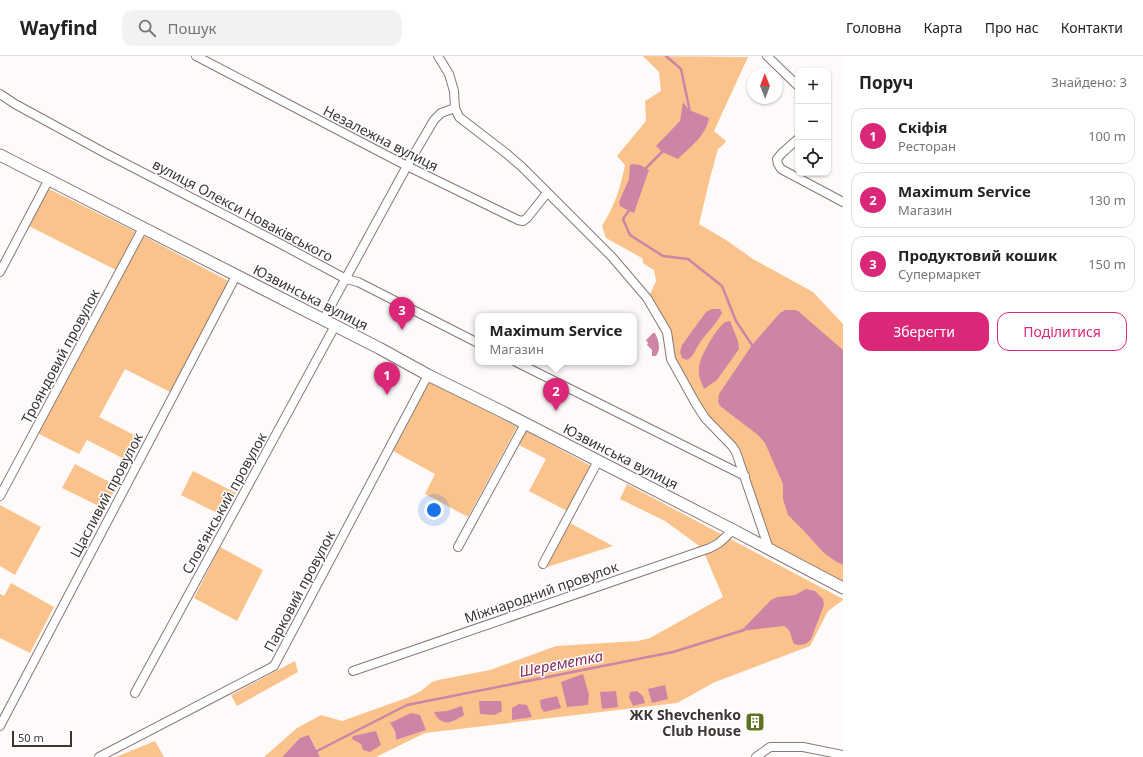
<!DOCTYPE html>
<html lang="uk">
<head>
<meta charset="utf-8">
<style>
  body { margin:0; font-family:"Noto Sans",sans-serif; background:#f2f2f2; color:#222 }
  .controls { position:absolute; right:12px; top:12px; display:grid; overflow:hidden; border-radius:8px; box-shadow:0 1px 3px #0004 }
  .controls button { width:36px; height:36px; display:grid; place-items:center; padding:0; border:0; border-bottom:1px solid #e0e0e0; background:#fff; color:#222; font:20px sans-serif }
  .compass { position:absolute; left:747px; top:12px; width:36px; height:36px; border-radius:50%; background:#fff; box-shadow:0 1px 3px #0004; rotate:359deg }
  .scale { position:absolute; left:12px; bottom:10px; width:60px; box-sizing:border-box; padding-left:4px; border:2px solid #3b3534; border-top:0; font-size:11px; line-height:14px; white-space:nowrap; color:#3b3534; -webkit-text-stroke:3px #fff; paint-order:stroke }
  .you { position:absolute; left:434px; top:454px; width:14px; height:14px; margin:-10px; border:3px solid #fff; border-radius:50%; background:#1a73e8; box-shadow:0 0 0 6px #1a73e833 }
  .badge { display:grid; place-items:center; width:26px; height:26px; border-radius:50%; background:#db2777; color:#fff; font-size:13px; font-weight:700 }
  .pin { position:absolute; translate:-50% -33px; filter:drop-shadow(0 1px 2px #0008) }
  .pin::after { content:''; position:absolute; top:21px; width:14px; height:12px; background:inherit; clip-path:polygon(0 0,100% 0,50% 100%) }
  .popup { position:absolute; left:475px; top:257px; width:162px; height:52px; box-sizing:border-box; display:grid; place-content:center; border-radius:8px; background:#fff; filter:drop-shadow(0 1px 3px #0005); font-size:13px; white-space:nowrap; color:#767676 }
  .popup b { font-size:15px; color:#222 }
  .popup::after { content:''; position:absolute; left:50%; top:100%; margin-left:-8px; border:8px solid transparent; border-top-color:#fff }
  .list { margin:0; padding:0; list-style:none }
  h2 { display:flex; justify-content:space-between; align-items:center; height:52px; margin:0; padding:0 16px; font-size:17px }
  h2 small { font-size:13px; font-weight:400; color:#767676 }
  .list li { display:grid; grid-template-columns:26px 1fr auto; gap:12px; align-items:center; box-sizing:border-box; height:56px; margin:0 8px 8px; padding:0 8px; border:1px solid #e0e0e0; border-radius:12px }
  .list b { display:block; font-size:15px; white-space:nowrap }
  .list p { margin:0; font-size:13px; white-space:nowrap; color:#767676 }
  .list em { font-size:13px; font-style:normal; color:#767676 }
  .actions { display:flex; gap:8px; padding:12px 16px }
  .actions a { flex:1; padding:9px 0; border:1px solid #db2777; border-radius:12px; text-align:center; font-size:14px; color:#db2777 }
  .actions .main { background:#db2777; color:#fff }
  .icon { flex:none; width:22px; height:22px; fill:none; stroke:currentColor; stroke-width:2; stroke-linecap:round; stroke-linejoin:round }
  .map { position:relative; flex:none; width:843px; height:701px; overflow:hidden }
  header { display:flex; align-items:center; gap:24px; box-sizing:border-box; height:56px; padding:0 20px; background:#fff; border-bottom:1px solid #e0e0e0 }
  header strong { font-size:19px }
  nav { display:flex; gap:22px; margin-inline-start:auto; font-size:14px }
  .search { width:280px; height:36px; background:#f2f2f2; display:flex; align-items:center; gap:10px; box-sizing:border-box; padding:0 14px; border-radius:12px; color:#767676; font-size:15px }
  main { display:flex }
  aside { flex:1; background:#fff }
  .map>svg:first-child { display:block }
</style>
</head>
<body>
<header>
<strong>Wayfind</strong>
<div class="search"><svg class="icon" aria-label="search" viewBox="0 0 24 24"><circle cx="10" cy="10" r="6"/><path d="M15 15l6 6"/></svg>Пошук</div>
<nav><a>Головна</a><a>Карта</a><a>Про нас</a><a>Контакти</a></nav>
</header>
<main>
<div class="map">
<svg width="843" height="701" viewBox="0 0 843 701">
  <rect width="100%" height="100%" fill="#fefafa"/>
  <!-- green -->
  <path fill="#fac38c" fill-rule="evenodd" d="M643,0L748,1L714,75L726,85L724,88L718,93L710,122L699,168L726,184L753,203L813,236L843,268V529L770,492L738,401L708,367L673,307L667,276L649,241L656,225L654,214L644,208L642,202L606,182L602,170C614,152 621,130 625,109L617,100L646,65L645,45L661,35L659,16Z
    M45,131L140,178L232,227L174,338L125,313L99,361L142,383L130,406L87,384L79,398L37,377L120,216L25,168Z
    M430,325L517,371L468,461L425,438L435,418L393,395Z
    M526,375L591,410L567,455L529,435L546,403L519,389Z
    M75,408L117,430L105,453L62,432Z
    M193,415L236,437L223,460L181,439Z
    M627,428L843,543V544L828,555L810,590L715,626L677,647L425,677L376,701H320L310,680L300,682L282,701H264L297,672L321,659L342,665L409,641L421,635L432,626L438,624L490,614L556,590L638,585L650,582L723,541L702,492L665,465L620,443ZM390,667L425,674L396,684L395,675Z
    M0,449L41,471L15,519L0,510Z
    M566,465L613,490L544,512L543,508Z
    M220,491L263,514L237,565L194,542Z
    M11,527L54,551L30,597L0,582V538L4,540Z
    M295,605L298,616L237,650L231,639Z
    M155,685L164,701H116Z"/>
  <!-- water -->
  <path fill="#ce84a5" d="M683,46L689,54L709,62C706,80 690,91 678,103L662,96L656,90L680,65Z
    M632,108L640,109L649,114C644,128 639,142 634,157L629,155L620,150L619,146L629,123L630,109Z
    M712,253H720L722,257C716,269 706,277 699,288C695,294 694,300 687,304L682,302L680,296L682,289L706,256Z
    M785,254H795L798,255L843,294V509L835,505L823,496L804,475L788,459L783,443V428L765,387L758,379L720,350L718,346L719,338L752,289L780,257Z
    M730,265L738,285L739,293L717,324L704,333C701,326 698,320 699,312C699,302 716,273 724,267C726,266 728,265 730,265Z
    M653,277H655C659,285 661,293 656,300H652V294L647,289L648,287L646,284Z
    M806,533L815,535L823,543L824,549L811,583C807,589 800,590 794,588C790,581 792,574 784,570L741,575L771,544L778,541L795,539Z
    M583,618L589,639L588,649L567,651L561,626Z
    M665,629L668,643L652,647L648,633Z
    M616,635L618,651L602,653L600,636Z
    M637,635L643,640L645,647L633,650L629,641L630,636Z
    M557,640L561,652L544,656L541,652L540,644Z
    M479,645H501L502,655L495,659L480,658Z
    M519,648L527,649L532,661L512,664V652Z
    M462,650L464,659C458,663 447,670 440,664C437,662 435,658 434,656L447,655Z
    M411,657L420,659L426,674L396,684L395,675L390,667Z
    M376,675L381,689L370,696L363,694L361,688L352,683L353,680Z
    M309,679L320,701H282L300,682Z"/>
  <g fill="none" stroke-linecap="round" stroke-linejoin="round">
    <!-- stream -->
    <path stroke="#ce84a5" stroke-width="2.5" d="M666,0L681,13L690,56
      M645,113L664,94
      M630,153L623,163L630,179L663,200L688,203L722,230L736,265L754,292
      M310,701L317,695L407,649L673,596L744,574"/>
    <!-- minor casing -->
    <g stroke="#887876" stroke-width="10">
      <path id="minor" d="M196,0L407,110L518,164L523,165L527,162L547,137
        M438,0L449,18L454,35L455,52L459,61L507,98L522,111L612,201L647,242L667,276L671,303L696,348L705,362L732,390L736,396L769,493
        M767,0L798,30
        M0,38L15,48L105,97L279,187L346,223L358,226L478,287
        M798,83L782,97L777,103L778,108L781,113L843,146
        M0,216L49,123
        M323,264L407,110L434,64L441,57L455,52
        M516,306L745,420
        M0,440L143,172
        M458,491L525,368
        M543,508L598,405
        M353,615L710,492L719,487L733,474
        M135,637L335,270
        M0,670L236,220
        M99,701L274,610L428,319
        M756,701L770,691H803L843,699"/>
    </g>
    <!-- secondary casing -->
    <g stroke="#887876" stroke-width="13">
      <path id="secondary" d="M0,99L379,292L428,319L501,355L733,474L843,532"/>
    </g>
    <!-- minor -->
    <use href="#minor" stroke="#fff" stroke-width="8"/>
    <!-- secondary -->
    <use href="#secondary" stroke="#fff" stroke-width="11"/>
  </g>
  <!-- icons -->
  <defs>
    <g id="building-square" transform="scale(1)"><rect x="-9" y="-9" width="18" height="18" rx="4" fill="#5e7222" stroke="#fff"/><path d="M-4-6H4V6H1V3H-1V6H-4ZM-2.5-4.3h1.7v1.8h-1.7ZM.8-4.3h1.7v1.8H.8ZM-2.5-1h1.7V.8h-1.7ZM.8-1h1.7V.8H.8Z" fill="#fff"/></g>
  </defs>
  <g fill-rule="evenodd">
    <use href="#building-square" x="755" y="666"/>
  </g>
  <g text-anchor="middle" dominant-baseline="central" stroke-width="3" stroke-linejoin="round" paint-order="stroke">
    <!-- street labels -->
    <g font-size="14" fill="#3b3534" stroke="#fff">
      <text transform="translate(381 82) rotate(27)">Незалежна вулиця</text>
      <text transform="translate(243 154) rotate(28)">вулиця Олекси Новаківського</text>
      <text transform="translate(311 241) rotate(27)">Юзвинська вулиця</text>
      <text transform="translate(60 300) rotate(-62)">Трояндовий провулок</text>
      <text transform="translate(621 400) rotate(27)">Юзвинська вулиця</text>
      <text transform="translate(106 439) rotate(-62)">Щасливий провулок</text>
      <text transform="translate(224 447) rotate(-61)">Словʼянський провулок</text>
      <text transform="translate(299 535) rotate(-62)">Парковий провулок</text>
      <text transform="translate(541 536) rotate(-19)">Міжнародний провулок</text>
    </g>
    <!-- poi labels -->
    <g font-size="14" font-weight="bold" fill="#3b3534" stroke="#fff" text-anchor="end">
      <text x="741" y="658">ЖК Shevchenko<tspan x="741" dy="16">Club House</tspan></text>
    </g>
    <!-- water labels -->
    <g font-size="15" font-style="italic" fill="#862e5c" stroke="#fff">
      <text transform="translate(561 607) rotate(-11)">Шереметка</text>
    </g>
  </g>
</svg>
<div class="controls">
<button>+</button>
<button>−</button>
<button><svg class="icon" aria-label="locate" viewBox="0 0 24 24"><circle cx="12" cy="12" r="6"/><path d="M12 2v4M12 18v4M2 12h4M18 12h4"/></svg></button>
</div>
<svg class="compass" viewBox="-18 -18 36 36"><path d="M0-13l5 13h-10z" fill="#e53935"/><path d="M0 13l5-13h-10z" fill="#767676"/></svg>
<div class="scale">50 m</div>
<div class="you"></div>
<div class="pin badge" style="left:387px;top:339px">1</div>
<div class="pin badge" style="left:556px;top:355px">2</div>
<div class="popup"><b>Maximum Service</b>Магазин</div>
<div class="pin badge" style="left:402px;top:274px">3</div>
</div>
<aside>
<h2>Поруч<small>Знайдено: 3</small></h2>
<ul class="list">
<li><span class="badge">1</span><div><b>Скіфія</b><p>Ресторан</p></div><em>100 m</em></li>
<li><span class="badge">2</span><div><b>Maximum Service</b><p>Магазин</p></div><em>130 m</em></li>
<li><span class="badge">3</span><div><b>Продуктовий кошик</b><p>Супермаркет</p></div><em>150 m</em></li>
</ul>
<div class="actions"><a class="main">Зберегти</a><a>Поділитися</a></div>
</aside>
</main>
</body>
</html>
